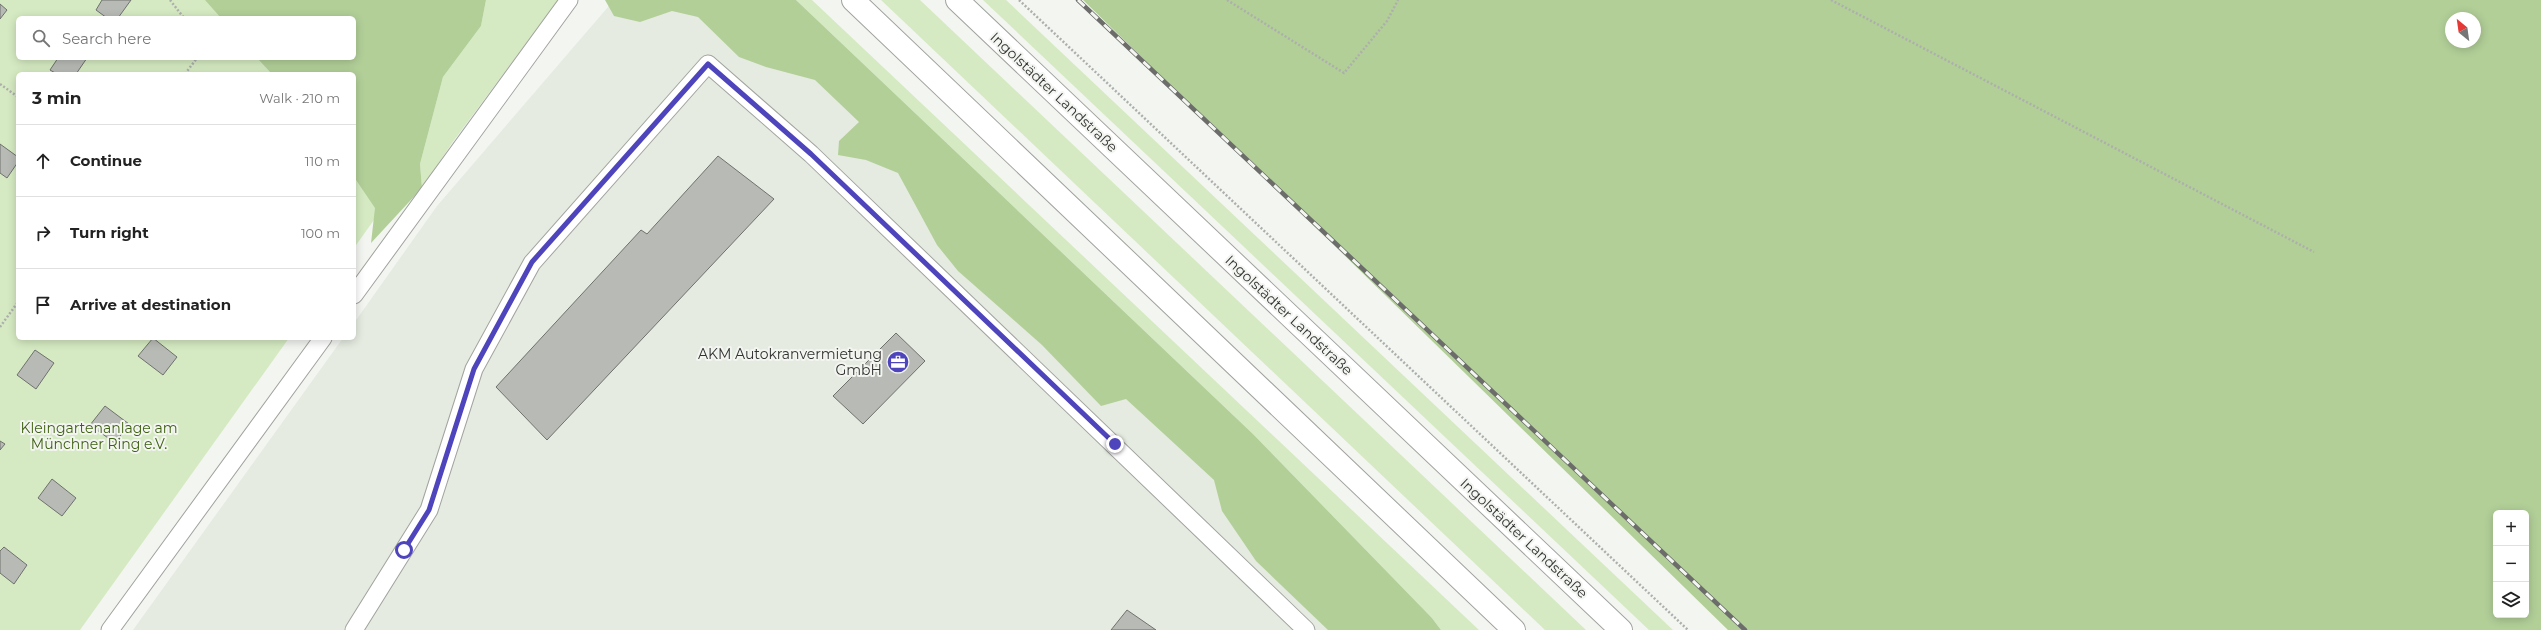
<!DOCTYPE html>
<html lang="en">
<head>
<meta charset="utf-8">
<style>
  body { margin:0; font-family:Montserrat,sans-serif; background:#f2f2f2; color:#222 }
  .controls { position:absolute; right:12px; bottom:12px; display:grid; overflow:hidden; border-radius:6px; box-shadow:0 2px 10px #0003 }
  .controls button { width:36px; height:36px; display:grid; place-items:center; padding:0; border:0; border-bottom:1px solid #e0e0e0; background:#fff; color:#222; font:20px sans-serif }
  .compass { position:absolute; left:2445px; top:12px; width:36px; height:36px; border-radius:50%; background:#fff; box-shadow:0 2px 10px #0003; rotate:331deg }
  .stop { position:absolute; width:12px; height:12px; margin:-9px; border:3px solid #4e44bb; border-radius:50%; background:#fff }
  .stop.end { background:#4e44bb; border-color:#fff; box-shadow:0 1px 4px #0008 }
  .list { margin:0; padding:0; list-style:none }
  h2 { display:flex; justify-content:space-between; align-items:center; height:52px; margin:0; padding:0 16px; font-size:17px }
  h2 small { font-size:13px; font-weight:400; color:#767676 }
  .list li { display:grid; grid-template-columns:26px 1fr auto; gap:12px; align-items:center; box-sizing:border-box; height:72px; padding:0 16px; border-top:1px solid #e0e0e0 }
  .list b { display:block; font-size:15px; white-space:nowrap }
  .list em { font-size:13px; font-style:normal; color:#767676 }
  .icon { flex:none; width:22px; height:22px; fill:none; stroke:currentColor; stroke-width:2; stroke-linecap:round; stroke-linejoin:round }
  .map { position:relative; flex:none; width:2541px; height:630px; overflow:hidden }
  .search { position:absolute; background:#fff; box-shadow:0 2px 10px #0003; left:16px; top:16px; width:340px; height:44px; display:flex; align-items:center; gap:10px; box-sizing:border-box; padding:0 14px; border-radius:6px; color:#767676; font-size:15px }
  .panel { position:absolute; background:#fff; box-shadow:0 2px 10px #0003; left:16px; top:72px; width:340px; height:268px; border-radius:6px }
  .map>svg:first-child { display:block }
</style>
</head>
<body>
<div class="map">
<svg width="2541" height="630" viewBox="0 0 2541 630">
  <rect width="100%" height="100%" fill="#f3f5f1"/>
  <!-- built -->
  <path fill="#e5ebe0" d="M614,0H743L1414,630H133L343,338H354V323L437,206Z"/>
  <!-- green -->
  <path fill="#d5eac2" d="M0,0H228L242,18H18V58H273L286,74H18V338H289L80,630H0Z
    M486,0H558L452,143L422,188L420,164L443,77L481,26Z
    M796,0H812L1479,630H1441L1432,618L1253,434Z
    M881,0H920L1586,630H1545Z
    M983,0H1006L1673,630H1649Z
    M354,161L386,203L354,248Z"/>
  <!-- forest -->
  <path fill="#b2cf98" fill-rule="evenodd" d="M205,0H486L481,26L443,77L420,164L422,188L371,243L375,208L354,177V74H272L257,58H354V18H221Z
    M605,0H796L1253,434L1432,618L1441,630H1328L1256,561L1222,511L1214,480L1126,399L1101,406L1042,345L958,271L937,245L898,173L866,160L838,155L839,141L859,122L815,80L766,67L739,57L698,17L672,11L640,22L614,16Z
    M1083,0H2541V630H1728ZM2451,18H2475V42H2451ZM2496,513H2526V615H2496Z"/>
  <!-- building -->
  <path fill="#b8bab6" stroke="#6f716d" d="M102,0H131L118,18H107L96,10Z
    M0,4L7,10L0,19Z
    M58,58H87L76,74H57L50,70Z
    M0,144L18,157V162L7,178L0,173Z
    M718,156L774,199L547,440L496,387L641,230L647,234Z
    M896,333L925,361L863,424L833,396Z
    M153,338L177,357L163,375L138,356Z
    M35,350L54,363L36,389L17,375Z
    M105,406L129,424L115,443L90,425Z
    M0,441L5,444L0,450Z
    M52,479L76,498L62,516L38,498Z
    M4,547L27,565L14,584L0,573V551Z
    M1127,610L1156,630H1111Z"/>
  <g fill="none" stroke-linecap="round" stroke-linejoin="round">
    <!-- lane casing -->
    <g stroke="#a1a39f" stroke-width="19">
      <path id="lane" d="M354,295L569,0
        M110,630L323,338
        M354,630L429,510L474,369L532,263L708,64L811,154L1306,630"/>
    </g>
    <!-- primary casing -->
    <g stroke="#a1a39f" stroke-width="24">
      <path id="primary" d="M853,0L1514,630
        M957,0L1621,630"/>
    </g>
    <!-- path -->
    <path stroke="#adafac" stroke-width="2.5" stroke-dasharray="2 2" stroke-linecap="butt" d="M170,0L184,18
      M1019,0L1688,630
      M1227,0L1344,73L1387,21L1398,0
      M1831,0L2314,252
      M185,74L197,58
      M0,84L18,97
      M0,327L18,302"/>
    <!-- lane -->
    <use href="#lane" stroke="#fff" stroke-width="17"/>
    <!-- primary -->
    <use href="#primary" stroke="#fff" stroke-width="22"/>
    <!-- rail casing -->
    <g stroke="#6c6d6b" stroke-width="4.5">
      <path id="rail" d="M1078,0L1745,630"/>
    </g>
    <!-- rail -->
    <use href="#rail" stroke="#f3f5f1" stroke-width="3" stroke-dasharray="9" stroke-linecap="butt"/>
  </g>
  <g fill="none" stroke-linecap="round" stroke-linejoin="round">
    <!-- route -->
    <path stroke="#4e44bb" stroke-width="5" d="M404,550L429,510L474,369L532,262L708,64L811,154L1115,444"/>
  </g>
  <!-- icons -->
  <defs>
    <g id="office-disc" transform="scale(1.15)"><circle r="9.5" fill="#4e44bb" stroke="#f3f5f1"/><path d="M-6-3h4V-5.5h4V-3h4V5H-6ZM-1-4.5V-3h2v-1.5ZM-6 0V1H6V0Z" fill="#fff"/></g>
  </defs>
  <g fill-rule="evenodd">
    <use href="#office-disc" x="898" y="362"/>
  </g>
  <g text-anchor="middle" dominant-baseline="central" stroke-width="4" stroke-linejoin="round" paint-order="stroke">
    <!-- street labels -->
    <g font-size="14" fill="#323332" stroke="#f3f5f1">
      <text transform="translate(1054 92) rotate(43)">Ingolstädter Landstraße</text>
      <text transform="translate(1289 315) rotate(43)">Ingolstädter Landstraße</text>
      <text transform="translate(1524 538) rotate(43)">Ingolstädter Landstraße</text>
    </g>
    <!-- poi labels -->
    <g font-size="14" fill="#323332" stroke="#f3f5f1" text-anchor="end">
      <text x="882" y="354">AKM Autokranvermietung<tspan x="882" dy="16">GmbH</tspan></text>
    </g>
    <!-- park labels -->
    <g font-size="14" fill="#3f6112" stroke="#f3f5f1">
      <text x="99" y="428">Kleingartenanlage am<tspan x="99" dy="16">Münchner Ring e.V.</tspan></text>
    </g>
  </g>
</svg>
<div class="controls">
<button>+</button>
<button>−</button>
<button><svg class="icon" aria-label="layers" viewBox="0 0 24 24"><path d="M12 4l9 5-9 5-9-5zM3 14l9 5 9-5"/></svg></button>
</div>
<svg class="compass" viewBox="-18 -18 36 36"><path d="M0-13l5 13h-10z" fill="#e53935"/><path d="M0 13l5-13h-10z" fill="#767676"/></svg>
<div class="stop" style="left:404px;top:550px"></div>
<div class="stop end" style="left:1115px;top:444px"></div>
<div class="search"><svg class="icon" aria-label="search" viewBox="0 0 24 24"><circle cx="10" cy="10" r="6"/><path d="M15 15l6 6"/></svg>Search here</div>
<section class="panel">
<h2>3 min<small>Walk · 210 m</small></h2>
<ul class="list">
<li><svg class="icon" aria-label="ahead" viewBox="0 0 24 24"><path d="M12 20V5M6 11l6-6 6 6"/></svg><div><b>Continue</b></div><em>110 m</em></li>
<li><svg class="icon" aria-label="right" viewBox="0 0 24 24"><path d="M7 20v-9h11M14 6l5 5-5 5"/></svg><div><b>Turn right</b></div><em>100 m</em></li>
<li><svg class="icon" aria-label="arrive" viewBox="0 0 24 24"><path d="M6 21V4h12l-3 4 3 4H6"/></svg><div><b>Arrive at destination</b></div></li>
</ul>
</section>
</div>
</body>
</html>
